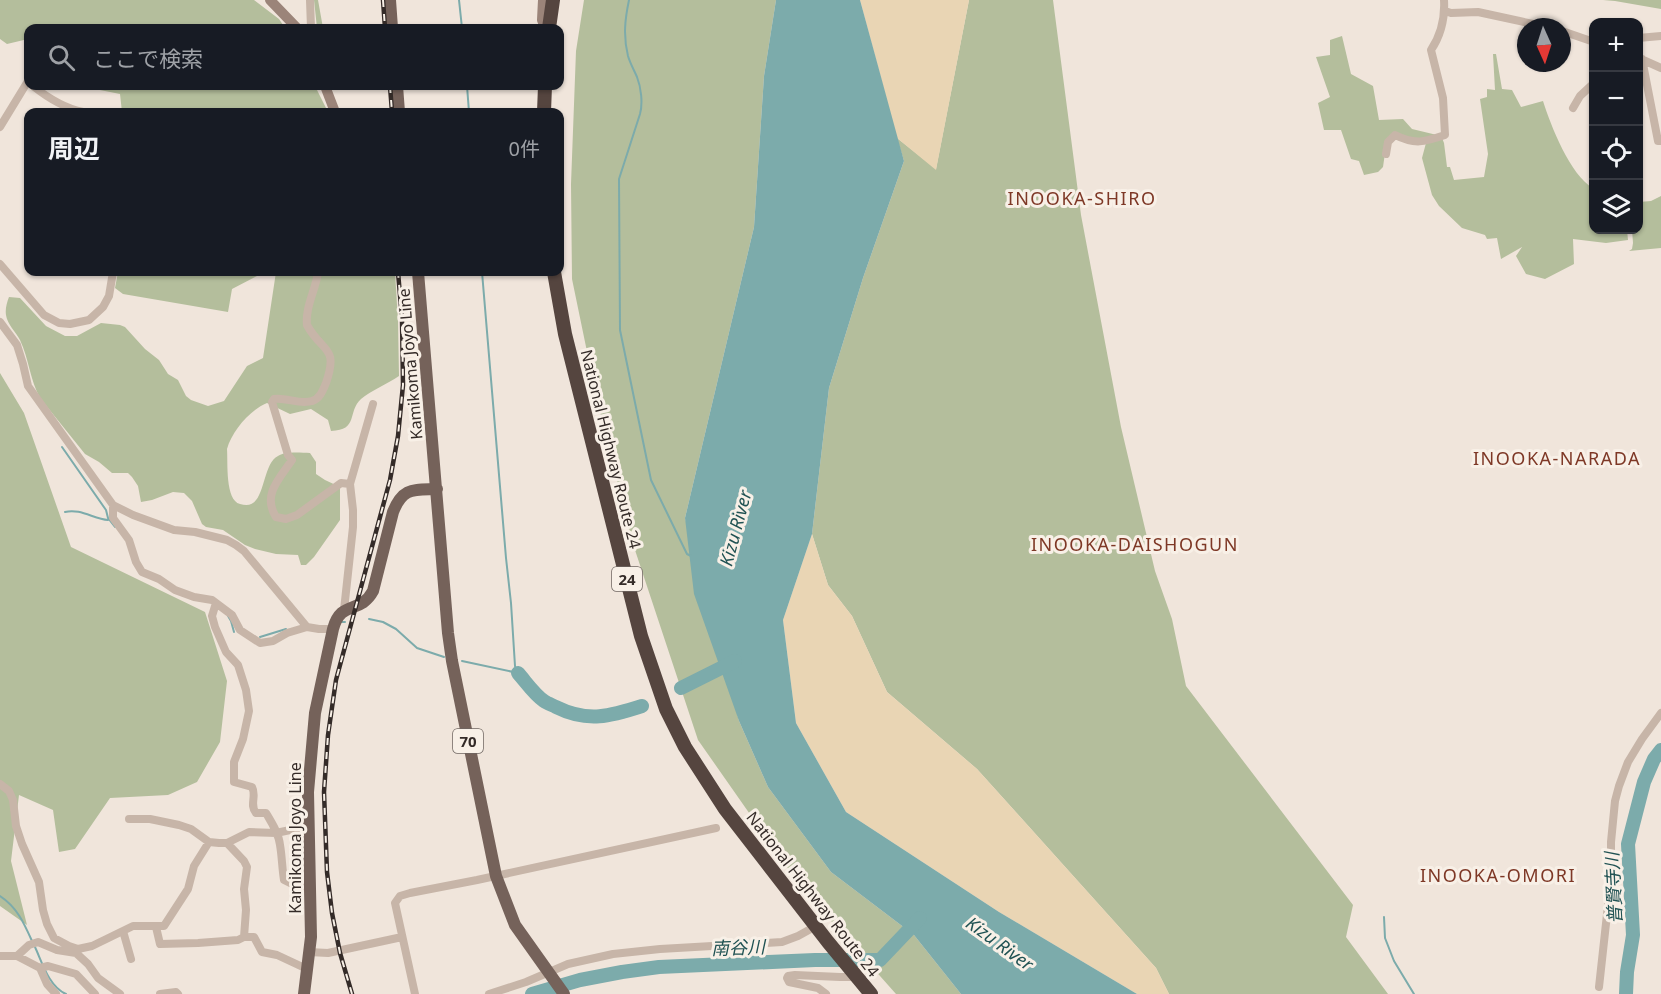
<!DOCTYPE html>
<html lang="ja">
<head>
<meta charset="utf-8">
<style>
  body { margin:0; font-family:"Noto Sans","Noto Sans JP",sans-serif; background:#20242c; color:#f1f3f6 }
  .controls { position:absolute; right:18px; top:18px; display:grid; overflow:hidden; border-radius:12px; box-shadow:0 2px 4px #0004 }
  .controls button { width:54px; height:54px; display:grid; place-items:center; padding:0; border:0; border-bottom:2px solid #363941; background:#171b24; color:#f1f3f6; font:30px sans-serif }
  .compass { position:absolute; left:1517px; top:18px; width:54px; height:54px; border-radius:50%; background:#171b24; box-shadow:0 2px 4px #0004; rotate:177deg }
  .list { margin:0; padding:0; list-style:none }
  h2 { display:flex; justify-content:space-between; align-items:center; height:78px; margin:0; padding:0 24px; font-size:26px }
  h2 small { font-size:20px; font-weight:400; color:#9ea1a6 }
  .icon { flex:none; width:33px; height:33px; fill:none; stroke:currentColor; stroke-width:2; stroke-linecap:round; stroke-linejoin:round }
  .map { position:relative; flex:none; width:1661px; height:994px; overflow:hidden }
  .search { position:absolute; background:#171b24; box-shadow:0 2px 4px #0004; left:24px; top:24px; width:540px; height:66px; display:flex; align-items:center; gap:15px; box-sizing:border-box; padding:0 21px; border-radius:12px; color:#9ea1a6; font-size:22px }
  .panel { position:absolute; background:#171b24; box-shadow:0 2px 4px #0004; left:24px; top:108px; width:540px; height:168px; border-radius:12px }
  .map>svg:first-child { display:block }
</style>
</head>
<body>
<div class="map">
<svg width="1661" height="994" viewBox="0 0 1661 994">
  <rect width="100%" height="100%" fill="#f0e5db"/>
  <!-- green -->
  <path fill="#b4be9c" d="M0,0H254L279,19L285,28H28V39L7,44L0,39Z
    M314,0H318L323,28H317Z
    M584,0H776L764,76L754,227L685,518L739,721L768,787L831,872L914,935L961,994H896L801,887L698,740L633,544L597,400L572,279L571,184L576,51Z
    M969,0H1053L1081,215L1121,427L1155,571L1172,619L1186,686L1353,905L1346,937L1388,994H1169L1156,968L977,769L887,692L852,616L828,585L812,534L829,388L863,278L904,161L897,138L936,169Z
    M1603,0H1661V9L1615,1Z
    M1342,36L1351,74L1373,86L1379,120L1403,119L1412,129L1437,135L1425,140L1387,139L1383,167L1378,172L1364,175L1359,161L1351,159L1341,130H1324L1318,103L1330,97L1316,57L1330,55V40Z
    M1493,54H1496L1502,89L1512,90L1521,107L1543,101C1551,126 1570,175 1593,188L1594,230H1627L1628,240L1606,243L1573,239L1574,264L1545,279L1526,274L1516,256L1522,247L1501,259L1497,238L1487,239L1485,235L1462,228L1439,206L1432,195L1422,158L1426,143L1442,138L1444,143L1447,167H1450L1454,180L1484,177L1488,154L1480,99L1487,97V89L1495,90Z
    M99,86H315L328,112H122L120,94L100,90Z
    M1661,196V248L1629,251L1632,249L1633,243L1632,230H1638L1639,202L1651,201Z
    M118,272H262L261,274L232,289L228,312L123,294L115,288Z
    M276,272H395L398,321L399,376C387,384 372,390 361,399C347,412 359,430 331,431L328,420L311,409L290,414L267,403C250,410 232,431 227,449C228,463 225,500 240,504C267,513 260,465 278,456C286,451 301,453 310,453L316,462V474L325,480L340,487V520L314,557L306,565H301L298,555L276,554L255,549L245,545L223,530L206,527L202,524L192,501L184,493L173,492L152,500L141,502L138,486L132,477L128,473H112L99,462L85,454L40,398C30,380 29,359 20,340C16,332 7,324 6,315C5,309 7,302 9,297L20,298L46,326L65,336H77L101,323L120,325L125,327L145,349L159,360L168,374L178,380L186,396L191,400L208,406L224,401L247,366L263,358Z
    M0,373L24,413L71,547L205,612L227,681L220,742L197,782L168,795L110,798L75,849L59,852L53,810L19,795L11,861L27,925L0,906Z"/>
  <!-- sand -->
  <path fill="#e9d5b4" d="M860,0H969L936,170L897,138Z
    M812,534L828,585L852,616L887,692L977,769L1156,968L1169,994H1137L999,912L846,812L796,723L783,620Z"/>
  <!-- water -->
  <path fill="#7cabab" d="M776,0H860L904,161L863,278L829,388L812,534L783,620L796,723L846,812L999,912L1137,994H961L914,935L831,872L768,787L739,721L694,594L685,518L754,227L764,76Z"/>
  <g fill="none" stroke-linecap="round" stroke-linejoin="round">
    <!-- stream -->
    <path stroke="#7cabab" stroke-width="2" d="M459,0L462,28
      M629,0C625,19 623,36 628,56C630,63 634,70 637,77C641,87 643,103 640,114L619,179L620,330L651,480L687,554L691,556
      M467,86L469,112
      M482,272L506,558L511,603L515,666L518,673
      M62,447L106,510L108,518L115,527
      M65,512C80,508 94,519 108,520
      M228,616L231,621L234,632
      M369,619L383,622L396,629L417,648L444,657
      M342,622H345
      M260,637L286,629
      M462,661L518,673
      M0,896C17,907 24,923 32,941
      M1384,917L1385,938L1394,961L1414,994
      M35,947C42,962 49,987 66,994"/>
    <!-- river -->
    <path stroke="#7cabab" stroke-width="14" d="M518,673C526,682 534,694 544,701C547,703 552,705 556,707C588,723 611,716 642,706
      M681,688L735,661
      M532,994L580,980L622,972L659,967L815,960H880L920,918
      M1626,994L1627,972L1633,935L1628,844L1644,782L1654,759L1661,750"/>
    <!-- street -->
    <path stroke="#c7b5a8" stroke-width="8" d="M310,0L311,28
      M1445,11L1451,13L1478,12L1547,27
      M1562,31L1594,42
      M1638,38L1661,36
      M1641,59L1661,68
      M1642,59L1658,141H1661
      M33,86C48,98 64,108 83,112
      M1573,108L1580,96L1594,83
      M0,127L28,81
      M1386,154L1388,142L1395,135C1415,145 1424,142 1445,135L1443,98L1431,50C1441,35 1445,17 1444,0
      M0,264L44,315L59,323L70,324L89,320L103,307L109,296L113,272
      M318,272C316,289 305,307 307,325C322,353 339,345 326,383C323,390 320,399 312,401C300,405 286,397 274,399L272,402L288,455L292,460C279,479 262,495 276,517L286,519L297,515L341,483L350,484
      M0,322L17,345L23,364L28,386L113,505L133,515L174,530L195,532L227,540L236,545L244,551L307,627L319,629H333
      M113,505V518L129,540L136,562L142,572L159,579L175,590L194,597L212,600L232,615L240,630L260,643L273,641L287,633L307,627
      M216,603L212,616L215,627L226,652L238,665L246,690L249,711L243,739L234,762V782L252,787C257,796 249,805 256,813H266C272,823 279,834 280,845C282,856 282,868 284,880L290,883L310,887
      M344,610L353,527V510L350,484L373,404
      M0,784L9,791L13,800L16,826L22,844L39,882L43,910L47,924L54,938L69,946L78,949L92,946L133,926H164L188,889L194,866L209,842
      M129,819H150L179,825L191,829L209,842L219,843H227L249,832L276,833L309,826
      M227,843L244,861L247,867L244,889L246,910L244,937
      M156,927L160,944L198,943L238,940L244,937H254L262,952L277,955L307,969
      M123,931L131,959
      M309,952L328,953L402,937
      M0,956H17L40,968L47,984L56,994
      M17,956L29,945L38,942L57,950L76,953L88,964L98,978L120,994
      M40,968L48,966L76,974L95,994
      M1599,987L1611,878V842L1615,801L1619,786L1628,762L1642,739L1661,713
      M160,994L176,992L178,994
      M415,994L395,903L400,896L410,893L477,880L716,828
      M489,994L526,982L568,964L613,954L660,949L782,942L798,936L816,926
      M826,994L818,988L789,982L787,978L788,976L795,975L840,977H856"/>
    <!-- secondary -->
    <path stroke="#9b8479" stroke-width="10" d="M270,0L297,28
      M543,0L542,20L545,28
      M325,86L335,112"/>
    <!-- primary -->
    <path stroke="#75625a" stroke-width="12" d="M390,0L392,28
      M397,86L399,112
      M418,272L448,633L452,661L496,876L515,925L564,994
      M304,994L311,937L308,792L315,713L333,629C341,599 360,615 373,591L393,512C403,487 413,490 437,489"/>
    <!-- highway -->
    <path stroke="#55453f" stroke-width="14" d="M549,28L553,0
      M544,112L545,86
      M554,272L565,334L641,636L666,709L685,747L725,809L828,942L871,994"/>
    <!-- rail casing -->
    <g stroke="#342b28" stroke-width="4.5">
      <path id="rail" d="M383,0L385,28
        M390,86L392,112
        M352,994L340,953L332,913L327,872L324,792L328,735L336,680L390,480L398,436L403,385L402,318L398,272"/>
    </g>
    <!-- rail -->
    <use href="#rail" stroke="#f8f0e7" stroke-width="2" stroke-dasharray="7" stroke-linecap="butt"/>
  </g>
  <g text-anchor="middle" dominant-baseline="central" stroke-width="6" stroke-linejoin="round" paint-order="stroke">
    <!-- shield labels -->
    <g fill="#f8f0e7" stroke="#6f6661" stroke-width="1.5">
      <rect x="612" y="567" width="30" height="24" rx="4.5"/>
      <rect x="453" y="729" width="30" height="24" rx="4.5"/>
    </g>
    <g font-size="15" font-weight="bold" fill="#342b28">
      <text x="627" y="579">24</text>
      <text x="468" y="741">70</text>
    </g>
    <!-- street labels -->
    <g font-size="16" fill="#342b28" stroke="#f8f0e7">
      <text transform="translate(410 364) rotate(-95)">Kamikoma Joyo Line</text>
      <text transform="translate(611 449) rotate(76)">National Highway Route 24</text>
      <text transform="translate(295 838) rotate(-90)">Kamikoma Joyo Line</text>
      <text transform="translate(813 894) rotate(52)">National Highway Route 24</text>
    </g>
    <!-- neighbourhood labels -->
    <g font-size="18" letter-spacing="1.5" fill="#7e3826" stroke="#f8f0e7">
      <text x="1082" y="198">INOOKA-SHIRO</text>
      <text x="1557" y="458">INOOKA-NARADA</text>
      <text x="1135" y="544">INOOKA-DAISHOGUN</text>
      <text x="1498" y="875">INOOKA-OMORI</text>
    </g>
    <!-- water labels -->
    <g font-size="18" font-style="italic" fill="#205253" stroke="#f8f0e7">
      <text transform="translate(735 528) rotate(-75)">Kizu River</text>
      <text transform="translate(1613 888) rotate(-93)">普賢寺川</text>
      <text transform="translate(1000 943) rotate(36)">Kizu River</text>
      <text transform="translate(738 947) rotate(-2)">南谷川</text>
    </g>
  </g>
</svg>
<div class="controls">
<button>+</button>
<button>−</button>
<button><svg class="icon" aria-label="locate" viewBox="0 0 24 24"><circle cx="12" cy="12" r="6"/><path d="M12 2v4M12 18v4M2 12h4M18 12h4"/></svg></button>
<button><svg class="icon" aria-label="layers" viewBox="0 0 24 24"><path d="M12 4l9 5-9 5-9-5zM3 14l9 5 9-5"/></svg></button>
</div>
<svg class="compass" viewBox="-18 -18 36 36"><path d="M0-13l5 13h-10z" fill="#e53935"/><path d="M0 13l5-13h-10z" fill="#9ea1a6"/></svg>
<div class="search"><svg class="icon" aria-label="search" viewBox="0 0 24 24"><circle cx="10" cy="10" r="6"/><path d="M15 15l6 6"/></svg>ここで検索</div>
<section class="panel">
<h2>周辺<small>0件</small></h2>
<ul class="list">
</ul>
</section>
</div>
</body>
</html>
